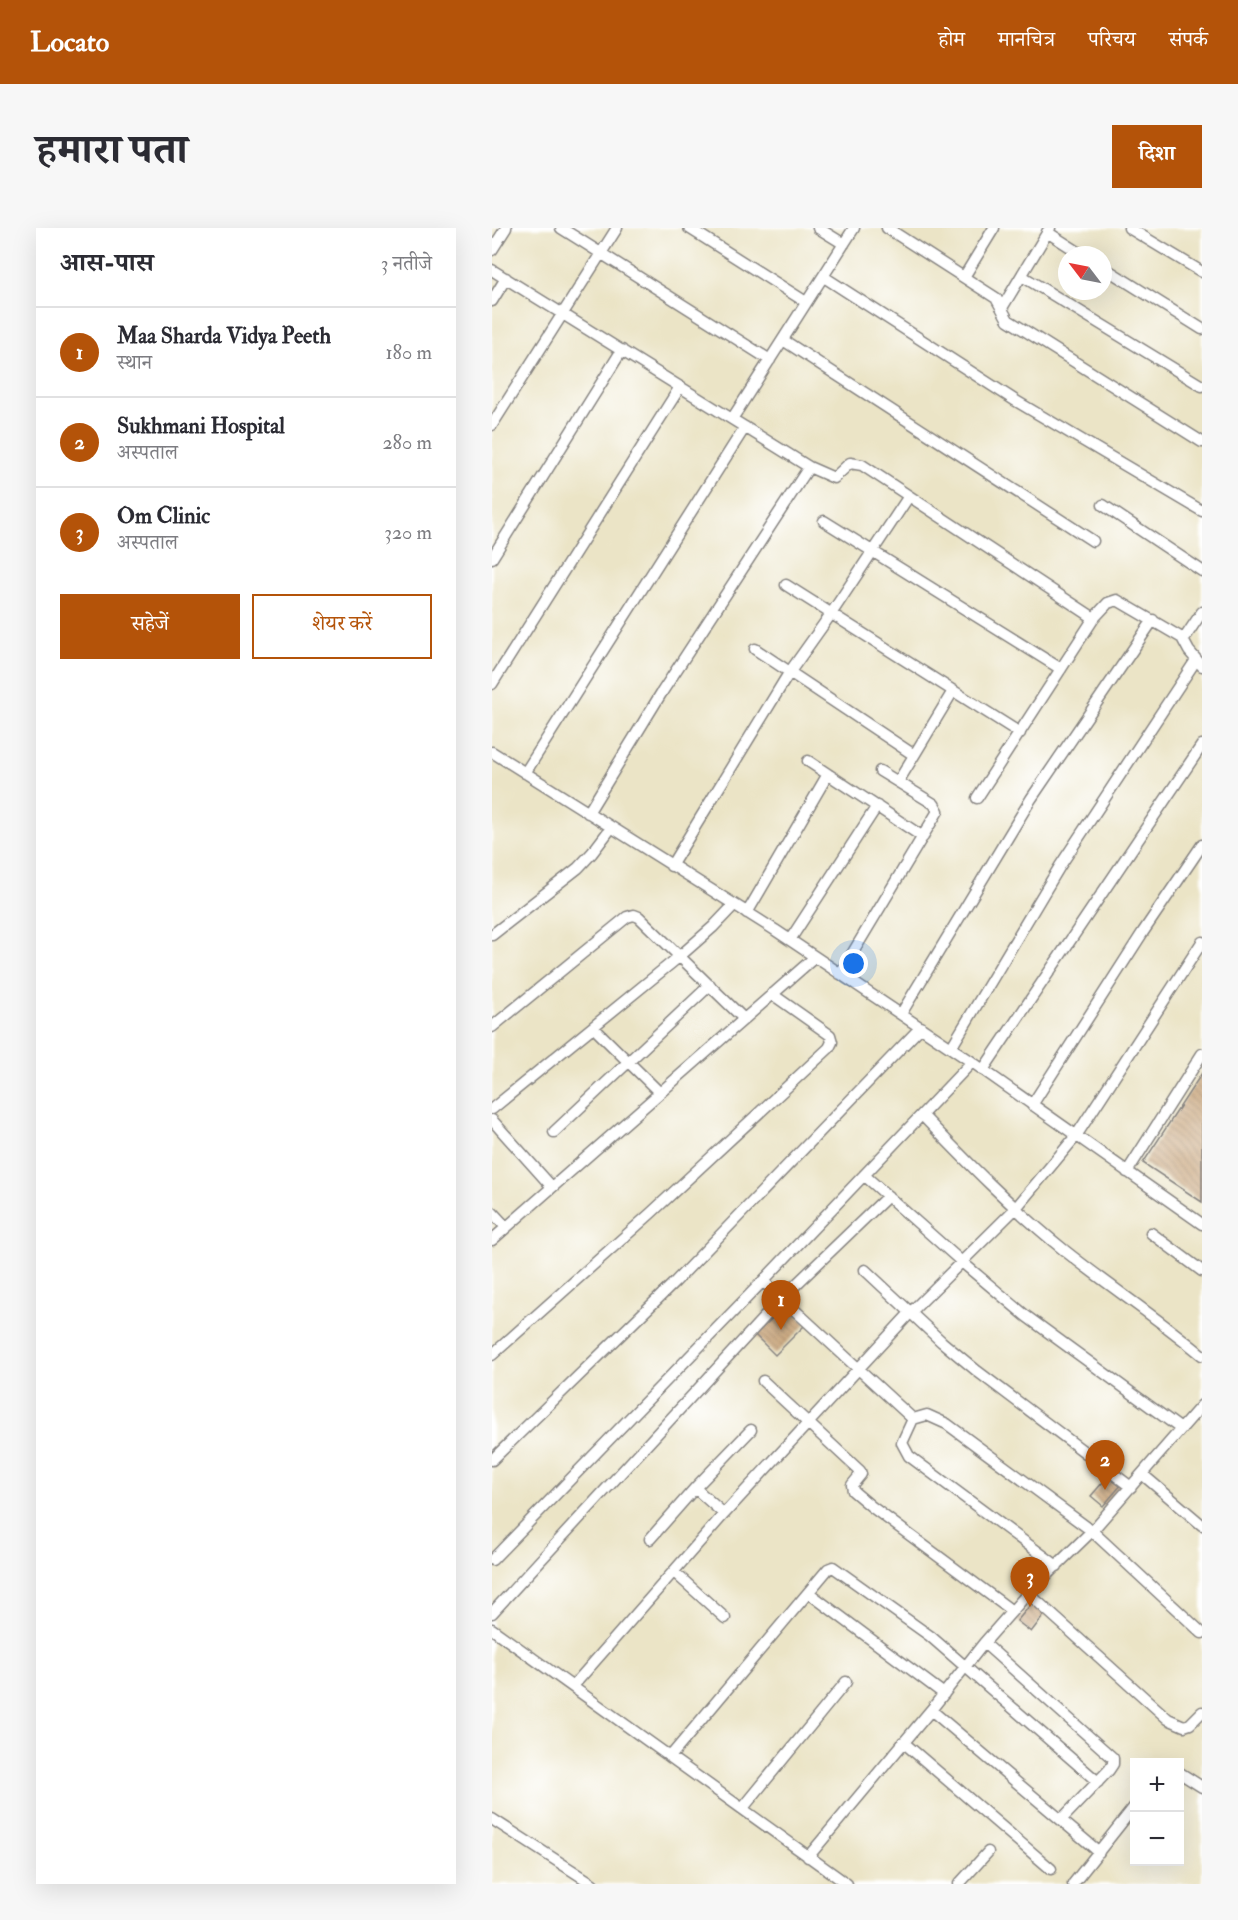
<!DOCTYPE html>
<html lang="hi">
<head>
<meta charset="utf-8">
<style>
  body { margin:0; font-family:"IM FELL Double Pica","Noto Serif Devanagari",serif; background:#f7f7f7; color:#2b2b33 }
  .controls { position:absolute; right:18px; bottom:18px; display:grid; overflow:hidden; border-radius:0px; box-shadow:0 6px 24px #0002 }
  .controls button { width:54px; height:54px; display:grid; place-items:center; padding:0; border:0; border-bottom:2px solid #e1e1e2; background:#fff; color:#2b2b33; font:30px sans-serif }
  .compass { position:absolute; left:566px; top:18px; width:54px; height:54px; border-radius:50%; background:#fff; box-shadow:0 6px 24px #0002; rotate:302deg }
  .you { position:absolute; left:362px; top:736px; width:21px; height:21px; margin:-15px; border:4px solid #fff; border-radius:50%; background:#1a73e8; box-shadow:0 0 0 9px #1a73e833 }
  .badge { display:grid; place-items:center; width:39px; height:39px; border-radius:50%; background:#b45309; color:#fff; font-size:20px; font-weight:700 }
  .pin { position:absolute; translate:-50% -50px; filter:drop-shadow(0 2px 3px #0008) }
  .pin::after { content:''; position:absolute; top:32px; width:21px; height:18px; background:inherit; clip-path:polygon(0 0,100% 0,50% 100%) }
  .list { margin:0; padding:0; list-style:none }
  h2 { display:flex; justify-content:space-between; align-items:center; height:78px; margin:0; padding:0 24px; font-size:26px }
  h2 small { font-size:20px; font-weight:400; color:#7c7c81 }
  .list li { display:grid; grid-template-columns:39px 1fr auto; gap:18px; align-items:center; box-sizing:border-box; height:90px; padding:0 24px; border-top:2px solid #e1e1e2 }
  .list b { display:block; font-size:22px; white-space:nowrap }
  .list p { margin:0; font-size:20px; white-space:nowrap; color:#7c7c81 }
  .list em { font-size:20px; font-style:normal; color:#7c7c81 }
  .actions { display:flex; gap:12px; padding:18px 24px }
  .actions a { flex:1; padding:14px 0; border:2px solid #b45309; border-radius:0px; text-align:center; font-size:21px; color:#b45309 }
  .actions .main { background:#b45309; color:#fff }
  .map { position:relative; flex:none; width:710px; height:1656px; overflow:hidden; border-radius:0px }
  header { display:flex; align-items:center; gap:36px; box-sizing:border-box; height:84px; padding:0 30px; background:#b45309; color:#fff }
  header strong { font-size:28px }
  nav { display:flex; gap:33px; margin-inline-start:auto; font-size:21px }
  .intro { display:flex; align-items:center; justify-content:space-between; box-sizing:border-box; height:144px; padding:0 36px }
  h1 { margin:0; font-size:42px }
  .button { padding:15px 27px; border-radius:0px; background:#b45309; color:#fff; font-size:21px; font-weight:700 }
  main { display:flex; gap:36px; padding:0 36px }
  aside { flex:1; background:#fff; border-radius:0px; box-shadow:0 6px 24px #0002 }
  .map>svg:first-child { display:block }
</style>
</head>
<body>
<header>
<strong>Locato</strong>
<nav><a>होम</a><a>मानचित्र</a><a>परिचय</a><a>संपर्क</a></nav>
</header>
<div class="intro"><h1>हमारा पता</h1><a class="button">दिशा</a></div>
<main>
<aside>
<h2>आस-पास<small>3 नतीजे</small></h2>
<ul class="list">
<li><span class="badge">1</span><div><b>Maa Sharda Vidya Peeth</b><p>स्थान</p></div><em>180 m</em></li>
<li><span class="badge">2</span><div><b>Sukhmani Hospital</b><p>अस्पताल</p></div><em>280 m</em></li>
<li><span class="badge">3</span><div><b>Om Clinic</b><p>अस्पताल</p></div><em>320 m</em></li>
</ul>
<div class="actions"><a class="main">सहेजें</a><a>शेयर करें</a></div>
</aside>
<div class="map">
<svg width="710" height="1656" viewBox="0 0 710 1656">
  <defs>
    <pattern id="building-back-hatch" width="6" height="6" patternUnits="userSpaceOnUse" patternTransform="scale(1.5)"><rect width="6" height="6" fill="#ccaa82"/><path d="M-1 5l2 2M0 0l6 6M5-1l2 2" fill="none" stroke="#a58a6c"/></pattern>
  </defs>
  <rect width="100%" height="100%" fill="#fff"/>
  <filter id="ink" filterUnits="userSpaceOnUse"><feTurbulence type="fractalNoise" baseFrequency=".0167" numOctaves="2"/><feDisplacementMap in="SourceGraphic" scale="12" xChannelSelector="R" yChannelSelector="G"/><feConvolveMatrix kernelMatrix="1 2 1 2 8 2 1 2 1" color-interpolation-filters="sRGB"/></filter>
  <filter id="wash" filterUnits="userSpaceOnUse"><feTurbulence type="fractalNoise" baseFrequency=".008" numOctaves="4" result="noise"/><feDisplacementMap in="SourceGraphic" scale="24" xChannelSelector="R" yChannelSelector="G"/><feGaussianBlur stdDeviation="1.35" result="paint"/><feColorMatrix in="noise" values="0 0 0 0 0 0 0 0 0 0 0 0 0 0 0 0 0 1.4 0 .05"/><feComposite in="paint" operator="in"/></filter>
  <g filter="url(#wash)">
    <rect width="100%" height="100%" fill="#ebe4c6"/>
    <g id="blocks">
      <!-- building -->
      <path fill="url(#building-back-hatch)" d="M710,845V974L651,935Z
        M295,1076L314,1096L283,1127L263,1107Z
        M618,1246L630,1256L611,1278L599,1268Z
        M540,1375L553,1386L539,1404L525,1393Z"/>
    </g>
  </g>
  <g filter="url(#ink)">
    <use href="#blocks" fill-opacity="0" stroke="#868380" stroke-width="1.5"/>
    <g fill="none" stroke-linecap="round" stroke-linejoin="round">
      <!-- minor casing -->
      <g stroke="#868380" stroke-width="13">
        <path id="minor" d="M69,0L278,132
          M197,0L314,74
          M326,0L352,16
          M395,0L504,70L516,92L710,214
          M637,0L710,44
          M555,4L591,27
          M0,22L14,0
          M611,39L710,101
          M0,42L317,239L342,250L358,235L370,237L602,390
          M530,48L710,158
          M332,49L524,173L710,283
          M472,49L502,0
          M0,73L14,50
          M510,80L558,0
          M291,112L601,313
          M240,191L362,0
          M0,197L125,0
          M611,277L710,343
          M332,293L569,441
          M0,330L130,122
          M294,357L528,505
          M690,410L697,423L710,438
          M263,421L422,527
          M0,456L188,159
          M0,524L283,702L480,834L710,996
          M316,533L431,609
          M33,545L253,199
          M406,554L461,463
          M485,570L602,390L616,375L625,372L690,410L694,408L710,384
          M96,585L170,464L317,239
          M179,638L297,445L339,386L417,268
          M255,685L336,546
          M0,707L86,640L100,625L119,600
          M298,712L385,578
          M348,746L446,583L442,576L388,543
          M409,786L539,571L661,392
          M0,799L135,689L142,687L147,689L252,791
          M101,799L168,865
          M459,820L568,638L704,432
          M491,842L710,517
          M540,877L651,704L710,617
          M0,881L188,728L221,699L242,677
          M430,887C475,934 521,981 572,1022C617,1058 666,1090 710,1127
          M0,892L60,959
          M62,904L218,757
          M635,944L710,826
          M372,947L471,1035L534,1088L689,1201
          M0,984L14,999
          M659,1005L710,1043
          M0,1012L323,729
          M373,1042L450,1114L485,1143L639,1259
          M271,1053L421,1191L410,1215L417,1228L565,1338
          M0,1127L158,986L337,820L340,814L338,807L280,766
          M271,1153L368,1243L369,1246L360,1257L361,1263L380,1279L520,1383
          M421,1191L435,1187L455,1196L600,1303L710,1405
          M0,1232L183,1054L429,799
          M650,1246L710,1297
          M203,1260L232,1286
          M158,1311L203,1260L259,1202
          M0,1332L271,1053L480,834
          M182,1344L233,1390
          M317,1365L452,1466
          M536,1365L676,1491L692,1498L698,1496L710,1484
          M0,1385L290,1070L396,968
          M0,1401L355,1656
          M492,1415L621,1530V1536L617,1542L569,1592
          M81,1458L232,1286L418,1085L523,981L584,908L710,714
          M439,1482L607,1624
          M411,1514L559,1641
          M178,1529L336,1341L341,1339L438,1408L606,1554
          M688,1545L710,1559
          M251,1580L354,1454
          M0,1591L101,1656
          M316,1629L439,1482L492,1415L536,1365L600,1303L710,1177
          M467,1656L496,1624
          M581,1656L642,1579"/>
      </g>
      <!-- minor -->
      <use href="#minor" stroke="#fff" stroke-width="10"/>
    </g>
  </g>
</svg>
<div class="controls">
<button>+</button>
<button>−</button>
</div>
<svg class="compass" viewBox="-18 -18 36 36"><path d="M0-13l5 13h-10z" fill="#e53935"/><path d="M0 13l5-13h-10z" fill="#7c7c81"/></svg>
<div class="you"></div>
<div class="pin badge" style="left:289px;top:1102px">1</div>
<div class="pin badge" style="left:613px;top:1262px">2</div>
<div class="pin badge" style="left:538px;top:1379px">3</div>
</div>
</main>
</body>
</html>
